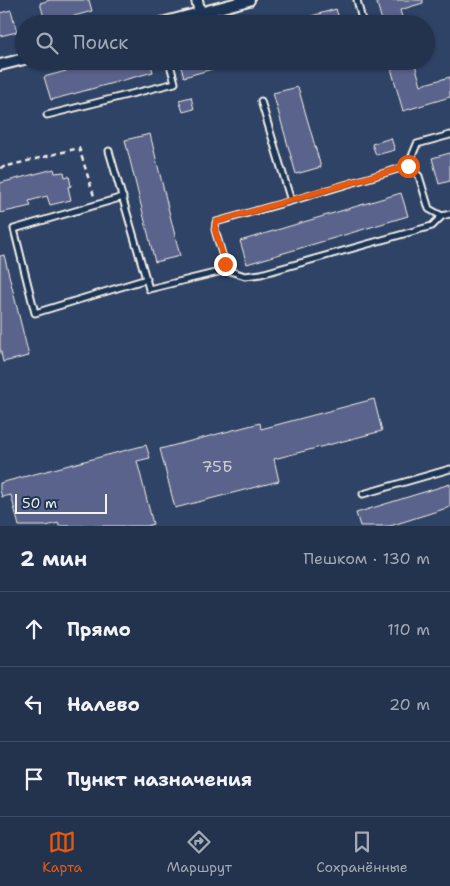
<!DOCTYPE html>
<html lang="ru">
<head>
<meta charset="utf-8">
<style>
  body { margin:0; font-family:"Shantell Sans",sans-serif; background:#2b3a54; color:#f1f3f6 }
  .scale { position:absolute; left:15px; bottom:12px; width:92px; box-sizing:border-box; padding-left:5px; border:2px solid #f4f1e8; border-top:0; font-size:14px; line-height:18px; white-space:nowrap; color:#f4f1e8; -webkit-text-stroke:4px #1d3557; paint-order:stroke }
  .stop { position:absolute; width:15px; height:15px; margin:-11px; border:4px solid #ea580c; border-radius:50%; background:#fff }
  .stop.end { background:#ea580c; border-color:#fff; box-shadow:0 1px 5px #0008 }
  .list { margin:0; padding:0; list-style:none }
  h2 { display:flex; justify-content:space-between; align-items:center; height:65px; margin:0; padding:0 20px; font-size:21px }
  h2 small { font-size:16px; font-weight:400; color:#a3aab6 }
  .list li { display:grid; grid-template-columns:32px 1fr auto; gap:15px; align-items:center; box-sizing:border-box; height:75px; padding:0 20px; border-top:1px solid #404d65 }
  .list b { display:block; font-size:19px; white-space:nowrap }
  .list em { font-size:16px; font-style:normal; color:#a3aab6 }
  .icon { flex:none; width:28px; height:28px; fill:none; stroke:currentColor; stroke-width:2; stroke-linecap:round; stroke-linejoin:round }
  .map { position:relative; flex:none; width:450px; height:526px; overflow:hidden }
  .search { position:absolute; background:#23324d; box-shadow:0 1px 4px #0004; left:15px; right:15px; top:15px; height:55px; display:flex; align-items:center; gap:12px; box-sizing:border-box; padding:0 18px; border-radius:28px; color:#a3aab6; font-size:19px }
  .sheet { height:290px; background:#23324d }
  nav { display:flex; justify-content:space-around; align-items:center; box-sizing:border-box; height:70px; border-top:1px solid #404d65; background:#23324d; font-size:14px; color:#a3aab6 }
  nav a { display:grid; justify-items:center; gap:2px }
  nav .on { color:#ea580c }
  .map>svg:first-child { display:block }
</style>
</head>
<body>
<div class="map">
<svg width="450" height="526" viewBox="0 0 450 526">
  <rect width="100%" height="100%" fill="#2f4367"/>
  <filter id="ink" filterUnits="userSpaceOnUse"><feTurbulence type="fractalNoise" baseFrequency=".02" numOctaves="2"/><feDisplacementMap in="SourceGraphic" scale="10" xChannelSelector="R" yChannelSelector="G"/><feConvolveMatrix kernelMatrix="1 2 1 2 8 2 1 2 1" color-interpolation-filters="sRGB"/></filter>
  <g filter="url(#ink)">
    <!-- building -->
    <path fill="#5a648c" stroke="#f4f1e8" d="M50,0H89L92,11L46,24L40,3Z
      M376,0H423V3L400,10L404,24H383Z
      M336,9L341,24H294V21Z
      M11,10L17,32L0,36V13Z
      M102,61H150L153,72L51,100L44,77Z
      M179,61H229L230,64L184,77Z
      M389,61H414L421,85L450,77V97L403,111Z
      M298,87L321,167L296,174L273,93Z
      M191,97L194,109L183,112L179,100Z
      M150,134L180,256L155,262L125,140Z
      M391,138L395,150L376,155L372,144Z
      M450,153V181L439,184L432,158Z
      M54,169L55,173L64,172L65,177L69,176L71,186L68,187L71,200L50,205L47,196L29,201L31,206L0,213V183Z
      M401,193L408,216L247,264L240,241Z
      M4,255L29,356L3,362L0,348V256Z
      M374,399L382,431L274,459L279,481L175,508L160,449L260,423L261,429Z
      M146,445L150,458L137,461L153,524L147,526H59L58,523L46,526H19L11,495L2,497L0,490V483Z
      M450,484V507L390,526H360L356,513Z"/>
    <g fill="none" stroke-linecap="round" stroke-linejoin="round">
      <!-- lane casing -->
      <g stroke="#f4f1e8" stroke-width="9">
        <path id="lane" d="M357,0L363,24
          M261,101L291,201L408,166
          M47,115L175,83L169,61
          M109,151L149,289L227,270L245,276L261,274L432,226L442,216L450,214
          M408,166L419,176L429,209L442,216
          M408,166L417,144L450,135
          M123,197L14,229L35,313L147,279
          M227,270L225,264L215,230L216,222L291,201
          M363,494L450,469"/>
      </g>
      <!-- street casing -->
      <g stroke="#f4f1e8" stroke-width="14">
        <path id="street" d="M197,0L200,13
          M158,24L249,0
          M0,65L24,59"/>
      </g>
      <!-- path -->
      <path stroke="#f4f1e8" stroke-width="2.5" stroke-dasharray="5 4" stroke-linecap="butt" d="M0,168L79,148L94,196"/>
      <!-- lane -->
      <use href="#lane" stroke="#1d3557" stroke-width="5"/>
      <!-- street -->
      <use href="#street" stroke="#1d3557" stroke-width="10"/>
    </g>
  </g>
  <g fill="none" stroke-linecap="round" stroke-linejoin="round" filter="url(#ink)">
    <!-- route -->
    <path stroke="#ea580c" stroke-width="6" d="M225,264L215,230L216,222L408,166"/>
  </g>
  <g text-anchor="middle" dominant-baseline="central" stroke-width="5" stroke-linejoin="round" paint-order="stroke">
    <!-- number labels -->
    <g font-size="16" fill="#ceced1">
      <text x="217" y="466">75Б</text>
    </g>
  </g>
</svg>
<div class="scale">50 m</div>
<div class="stop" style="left:408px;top:166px"></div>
<div class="stop end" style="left:225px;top:264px"></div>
<div class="search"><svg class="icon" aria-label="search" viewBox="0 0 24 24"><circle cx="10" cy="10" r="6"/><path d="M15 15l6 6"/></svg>Поиск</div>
</div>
<section class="sheet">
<h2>2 мин<small>Пешком · 130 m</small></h2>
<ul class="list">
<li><svg class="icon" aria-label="ahead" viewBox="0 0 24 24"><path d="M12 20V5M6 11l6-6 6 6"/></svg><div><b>Прямо</b></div><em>110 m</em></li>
<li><svg class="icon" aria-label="left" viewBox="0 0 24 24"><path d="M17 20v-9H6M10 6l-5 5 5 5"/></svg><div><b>Налево</b></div><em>20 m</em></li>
<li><svg class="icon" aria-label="arrive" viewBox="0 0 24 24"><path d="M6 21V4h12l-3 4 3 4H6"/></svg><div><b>Пункт назначения</b></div></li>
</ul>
</section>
<nav>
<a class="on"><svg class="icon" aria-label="map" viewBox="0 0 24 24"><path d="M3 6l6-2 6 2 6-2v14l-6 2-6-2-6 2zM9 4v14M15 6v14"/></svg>Карта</a>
<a><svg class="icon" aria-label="directions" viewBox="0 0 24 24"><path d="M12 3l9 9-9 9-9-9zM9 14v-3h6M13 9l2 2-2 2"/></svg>Маршрут</a>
<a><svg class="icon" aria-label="saved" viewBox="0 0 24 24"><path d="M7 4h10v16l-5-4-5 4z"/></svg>Сохранённые</a>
</nav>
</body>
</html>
